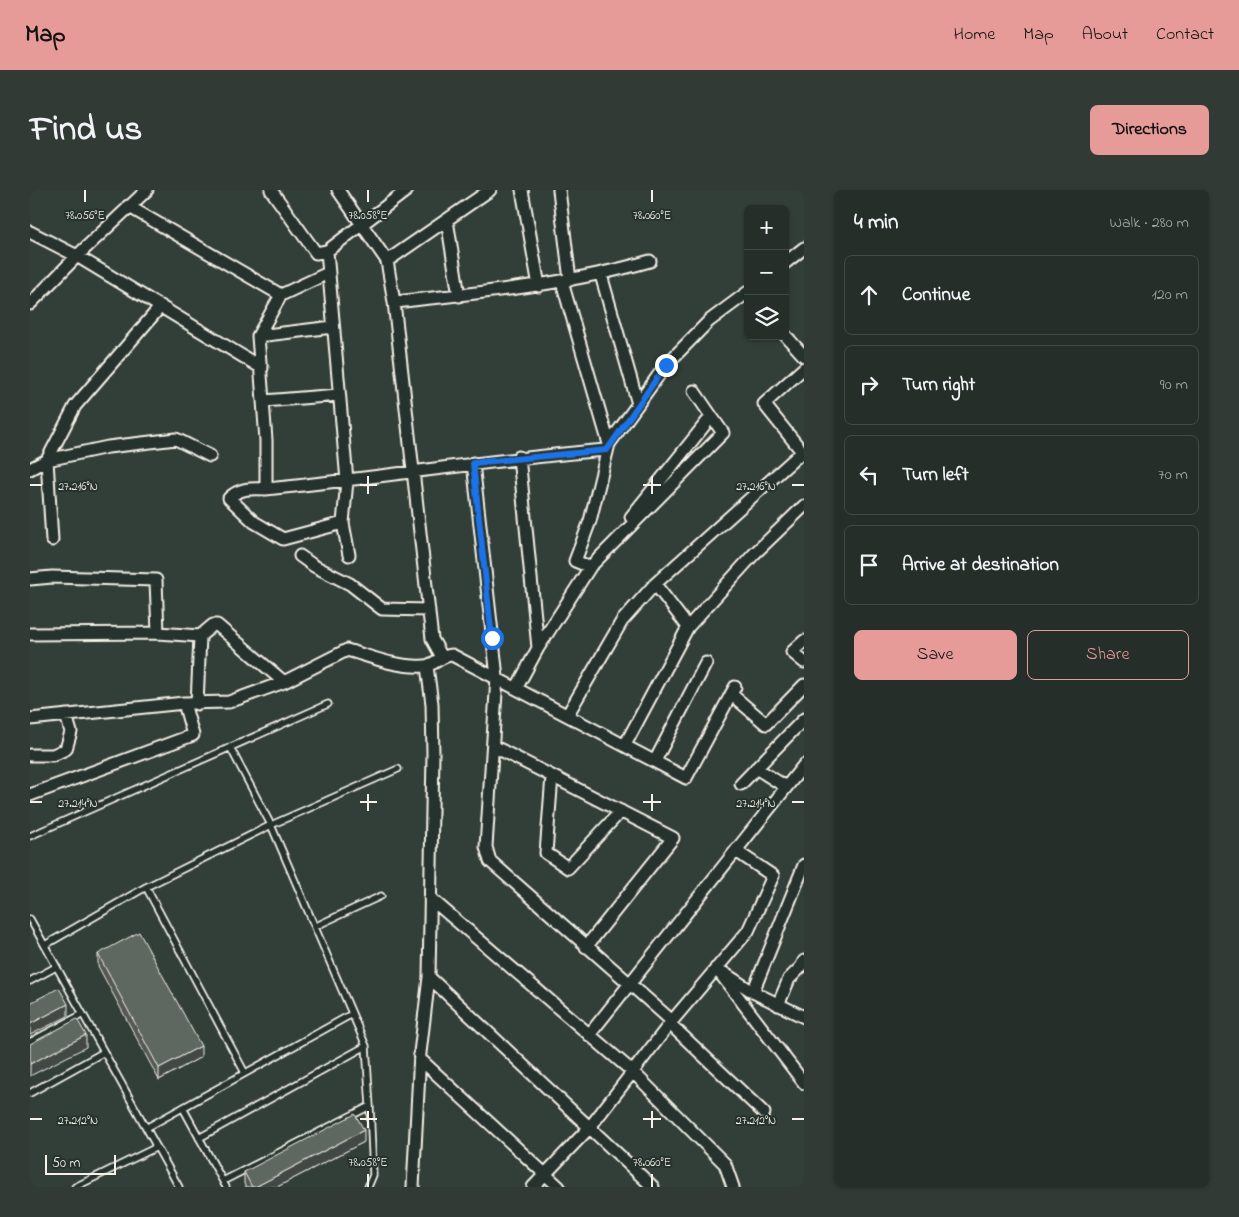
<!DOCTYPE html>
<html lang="en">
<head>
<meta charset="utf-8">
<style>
  body { margin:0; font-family:"Indie Flower",sans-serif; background:#323a36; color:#f1f3f6 }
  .controls { position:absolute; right:15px; top:15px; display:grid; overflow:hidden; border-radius:8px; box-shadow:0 1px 4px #0004 }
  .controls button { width:45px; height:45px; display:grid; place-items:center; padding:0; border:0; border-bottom:1px solid #424a47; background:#262e2a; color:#f1f3f6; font:25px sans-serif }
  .scale { position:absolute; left:15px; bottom:12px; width:71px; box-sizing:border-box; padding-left:5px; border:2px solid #f4f1e8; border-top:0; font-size:14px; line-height:18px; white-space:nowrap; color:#f4f1e8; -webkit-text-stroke:4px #26332d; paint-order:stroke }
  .stop { position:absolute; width:15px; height:15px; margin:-11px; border:4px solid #1a73e8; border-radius:50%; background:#fff }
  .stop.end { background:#1a73e8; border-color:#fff; box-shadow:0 1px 5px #0008 }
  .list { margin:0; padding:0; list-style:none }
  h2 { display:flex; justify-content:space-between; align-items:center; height:65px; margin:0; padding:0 20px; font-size:21px }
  h2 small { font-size:16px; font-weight:400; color:#a4a8a8 }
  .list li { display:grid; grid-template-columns:32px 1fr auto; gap:15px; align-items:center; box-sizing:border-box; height:80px; margin:0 10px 10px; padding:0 10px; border:1px solid #424a47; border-radius:8px }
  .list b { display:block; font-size:19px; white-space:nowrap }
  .list em { font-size:16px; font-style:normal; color:#a4a8a8 }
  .actions { display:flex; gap:10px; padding:15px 20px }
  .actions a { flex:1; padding:11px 0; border:1px solid #e69b98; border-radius:8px; text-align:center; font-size:18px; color:#e69b98 }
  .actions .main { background:#e69b98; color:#111 }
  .icon { flex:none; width:28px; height:28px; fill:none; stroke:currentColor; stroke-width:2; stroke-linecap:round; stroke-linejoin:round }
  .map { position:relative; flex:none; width:774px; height:997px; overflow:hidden; border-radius:8px }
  header { display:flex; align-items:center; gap:30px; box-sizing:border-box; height:70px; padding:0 25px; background:#e69b98; color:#111 }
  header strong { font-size:24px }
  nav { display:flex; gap:28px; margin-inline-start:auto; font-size:18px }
  .intro { display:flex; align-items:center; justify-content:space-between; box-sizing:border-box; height:120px; padding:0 30px }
  h1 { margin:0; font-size:35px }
  .button { padding:12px 22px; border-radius:8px; background:#e69b98; color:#111; font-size:18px; font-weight:700 }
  main { display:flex; gap:30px; padding:0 30px }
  aside { flex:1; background:#262e2a; border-radius:8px; box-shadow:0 1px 4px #0004 }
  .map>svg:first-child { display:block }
</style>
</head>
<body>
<header>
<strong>Map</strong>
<nav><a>Home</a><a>Map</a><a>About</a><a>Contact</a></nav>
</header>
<div class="intro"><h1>Find us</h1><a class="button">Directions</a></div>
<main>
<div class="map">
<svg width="774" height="997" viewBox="0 0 774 997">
  <rect width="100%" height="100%" fill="#323e38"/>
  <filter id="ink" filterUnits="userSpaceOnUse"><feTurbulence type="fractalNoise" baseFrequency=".02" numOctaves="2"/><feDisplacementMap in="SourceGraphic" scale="10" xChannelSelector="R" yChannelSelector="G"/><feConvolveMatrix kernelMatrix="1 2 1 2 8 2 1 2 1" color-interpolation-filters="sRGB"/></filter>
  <g filter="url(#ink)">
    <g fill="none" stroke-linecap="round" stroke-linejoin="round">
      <!-- lane casing -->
      <g stroke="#f4f1e8" stroke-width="9">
        <path id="lane" d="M200,557L241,635L336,856L340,916
          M0,646L298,514
          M116,697L215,883
          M0,729L149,997
          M286,736L351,706
          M15,755L116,697L241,635L368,579
          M0,791L26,777
          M0,852L53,824
          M0,903L74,862
          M153,918L196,997
          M116,938L322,824
          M169,948L336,856
          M193,991L340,916L343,985L338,997
          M45,997L127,957"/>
      </g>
      <!-- street casing -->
      <g stroke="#f4f1e8" stroke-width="15">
        <path id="street" d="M241,0L286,63L297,61L377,0
          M308,0L357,71L364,112L402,449L412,467
          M492,0L509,96
          M529,0L540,90
          M98,16L251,105
          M417,30L429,106
          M0,42L47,66L232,178
          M297,61L317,291L313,333L319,365
          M357,71L460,0
          M755,73L774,58
          M571,85L608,214
          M532,92L579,254
          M364,112C450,103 536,95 620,71
          M0,114L47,66L117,0
          M303,137L228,146L236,250V299C350,288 463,269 577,260
          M755,145L774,166
          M228,146L251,105L298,83
          M774,178L734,214L774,264
          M234,211L309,205
          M489,267L508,458
          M443,273L467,487L456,657L460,671L642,831L560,937L503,997
          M0,279L17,270L78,257L146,249L180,266
          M236,299C221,298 210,298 199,308L224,332L253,349L313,333
          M601,327L681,227
          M22,350L17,270L45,216L131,116
          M270,366L284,376L320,394L352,419L399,420
          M563,374L693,243L664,201
          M0,389L22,387L126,390L128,443
          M658,437L724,364L774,316
          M0,444L128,443L170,446L183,435H187L254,492
          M774,451L762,462L774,472
          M487,497L508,458L560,377L545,371L560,331L579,254L636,175L679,131L718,102
          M701,504L736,534L774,495
          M167,514L170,446
          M538,524L592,431L625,394L772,262
          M0,529L154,513L199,512L254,492L317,460C342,467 368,478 394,476C404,476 411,465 422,465L656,588L705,497
          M595,555L658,437L625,394
          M463,556L643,648L556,757
          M0,565H23L36,559L41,542L36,525
          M625,571L676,473
          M726,578L756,597
          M522,586L516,663L538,678L591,621
          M711,594L774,529
          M0,605L163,545L154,513
          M400,708L603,882L695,974L703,997
          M686,778L774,893
          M694,783L723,802L774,827
          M399,787L623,997
          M723,802L774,675
          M748,815L759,789L771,777L774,771
          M642,831L718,741L743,686L706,661
          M640,834L734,923
          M559,845L774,575
          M390,869L529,997
          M383,997L390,863L399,787L403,564L402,514L397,476"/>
      </g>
      <!-- lane -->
      <use href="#lane" stroke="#26332d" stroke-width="5.5"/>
      <!-- street -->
      <use href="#street" stroke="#26332d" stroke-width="11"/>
    </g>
    <!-- wall -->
    <path fill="#525953" stroke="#f4f1e8" d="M68,764L171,867L129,890L68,776Z
      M334,952L247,997H216L214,994V982Z"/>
    <!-- shaded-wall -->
    <path fill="#424944" stroke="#f4f1e8" d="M38,814V826L0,845V834Z
      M56,845V857L0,886V874Z
      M171,856V867L129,890V878Z
      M334,940V952L247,997H225Z"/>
    <!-- building -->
    <path fill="#5f6861" stroke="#f4f1e8" d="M109,742L171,856L129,878L68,764Z
      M29,798L38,814L0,834V813Z
      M47,829L56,845L0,874V854Z
      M325,924L334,940L225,997H222L214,982Z"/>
  </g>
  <g fill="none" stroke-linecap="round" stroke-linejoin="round" filter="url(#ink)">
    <!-- route -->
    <path stroke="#1a73e8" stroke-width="6" d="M462,448L443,273L577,260L636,175"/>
  </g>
  <!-- ticks -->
  <path fill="none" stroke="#f4f1e8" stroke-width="2" d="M55,0V12M338,0V12M622,0V12M338,286V304M622,286V304M0,295H12M330,295H347M613,295H631M762,295H774M338,604V621M622,604V621M0,612H12M330,612H347M613,612H631M762,612H774M338,921V938M622,921V938M0,929H12M330,929H347M613,929H631M762,929H774M338,984V997M622,984V997"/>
  <g font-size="12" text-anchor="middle" fill="#f4f1e8" stroke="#26332d" stroke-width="4" stroke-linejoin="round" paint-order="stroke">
    <text x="55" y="29">78.056°E</text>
    <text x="338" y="29">78.058°E</text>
    <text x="622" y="29">78.060°E</text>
    <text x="48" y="300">27.216°N</text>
    <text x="726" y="300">27.216°N</text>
    <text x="48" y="617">27.214°N</text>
    <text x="726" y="617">27.214°N</text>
    <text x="48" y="934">27.212°N</text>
    <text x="726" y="934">27.212°N</text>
    <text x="338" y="976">78.058°E</text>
    <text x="622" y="976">78.060°E</text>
  </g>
</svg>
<div class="controls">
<button>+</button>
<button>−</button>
<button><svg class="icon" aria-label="layers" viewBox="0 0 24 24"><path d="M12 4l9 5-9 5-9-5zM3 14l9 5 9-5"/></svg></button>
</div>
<div class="scale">50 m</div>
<div class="stop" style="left:462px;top:448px"></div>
<div class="stop end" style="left:636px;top:175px"></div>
</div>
<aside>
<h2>4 min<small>Walk · 280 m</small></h2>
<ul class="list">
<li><svg class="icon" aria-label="ahead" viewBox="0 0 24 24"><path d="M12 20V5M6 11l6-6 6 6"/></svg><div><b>Continue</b></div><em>120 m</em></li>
<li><svg class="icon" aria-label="right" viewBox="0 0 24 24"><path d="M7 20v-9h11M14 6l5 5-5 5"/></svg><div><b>Turn right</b></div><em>90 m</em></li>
<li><svg class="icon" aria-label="left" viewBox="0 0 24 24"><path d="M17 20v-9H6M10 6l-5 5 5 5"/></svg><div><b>Turn left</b></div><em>70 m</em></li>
<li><svg class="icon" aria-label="arrive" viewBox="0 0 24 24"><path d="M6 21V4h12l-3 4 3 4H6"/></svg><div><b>Arrive at destination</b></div></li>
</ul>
<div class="actions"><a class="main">Save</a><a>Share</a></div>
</aside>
</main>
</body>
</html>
